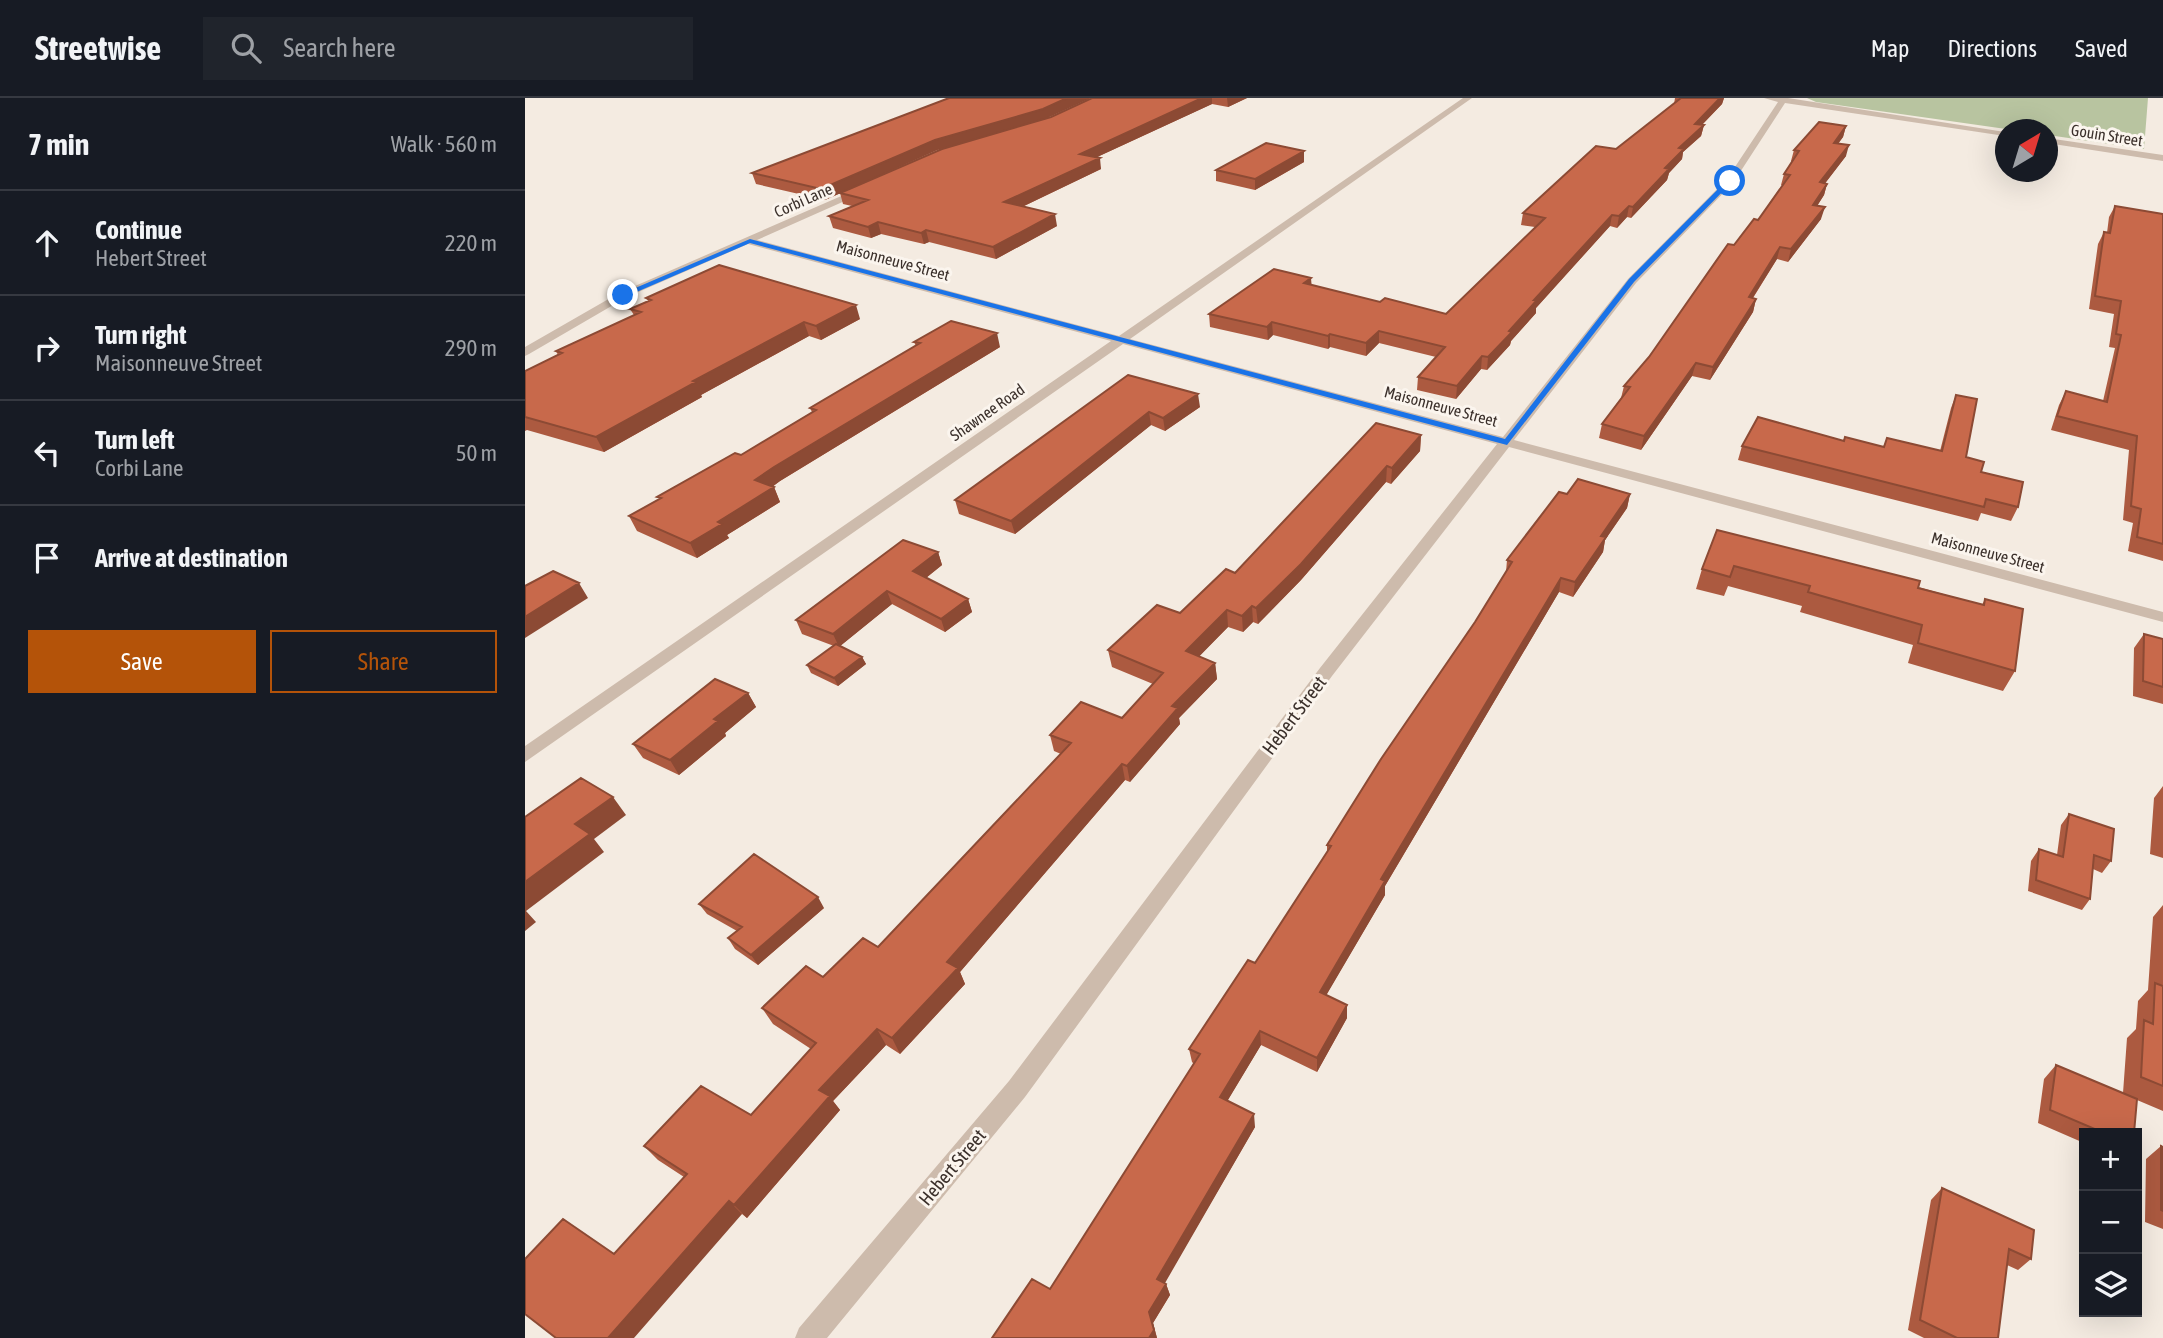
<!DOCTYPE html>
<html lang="en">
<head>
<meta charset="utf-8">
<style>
  body { margin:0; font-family:"Asap Condensed",sans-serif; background:#20242c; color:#f1f3f6 }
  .controls { position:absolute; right:21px; bottom:21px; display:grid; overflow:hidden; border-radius:0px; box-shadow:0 7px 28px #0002 }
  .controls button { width:63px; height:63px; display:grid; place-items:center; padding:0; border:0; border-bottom:2px solid #363941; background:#171b24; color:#f1f3f6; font:35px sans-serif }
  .compass { position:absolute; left:1470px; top:21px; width:63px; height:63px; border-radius:50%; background:#171b24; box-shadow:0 7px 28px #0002; rotate:38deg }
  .stop { position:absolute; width:21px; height:21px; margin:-16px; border:5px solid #1a73e8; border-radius:50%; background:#fff }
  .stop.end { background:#1a73e8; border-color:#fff; box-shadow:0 2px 7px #0008 }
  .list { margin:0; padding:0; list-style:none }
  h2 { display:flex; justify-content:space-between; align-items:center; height:91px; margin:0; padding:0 28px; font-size:30px }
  h2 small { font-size:23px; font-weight:400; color:#9ea1a6 }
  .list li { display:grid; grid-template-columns:46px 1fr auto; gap:21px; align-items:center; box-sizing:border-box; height:105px; padding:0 28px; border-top:2px solid #363941 }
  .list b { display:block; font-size:26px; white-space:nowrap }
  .list p { margin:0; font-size:23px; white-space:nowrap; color:#9ea1a6 }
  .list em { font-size:23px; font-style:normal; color:#9ea1a6 }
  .actions { display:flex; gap:14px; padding:21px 28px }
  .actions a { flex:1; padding:16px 0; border:2px solid #b45309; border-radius:0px; text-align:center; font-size:24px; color:#b45309 }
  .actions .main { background:#b45309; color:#fff }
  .icon { flex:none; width:38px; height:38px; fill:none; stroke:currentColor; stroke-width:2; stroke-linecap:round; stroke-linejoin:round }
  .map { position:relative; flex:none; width:1638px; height:1240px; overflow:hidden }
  header { display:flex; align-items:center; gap:42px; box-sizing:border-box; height:98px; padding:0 35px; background:#171b24; border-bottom:2px solid #363941 }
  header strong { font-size:33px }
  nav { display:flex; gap:38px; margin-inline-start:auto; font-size:24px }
  .search { width:490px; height:63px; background:#20242c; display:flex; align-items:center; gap:18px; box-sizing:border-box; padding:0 24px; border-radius:0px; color:#9ea1a6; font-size:26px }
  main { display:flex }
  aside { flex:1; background:#171b24 }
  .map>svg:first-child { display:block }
</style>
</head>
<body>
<header>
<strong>Streetwise</strong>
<div class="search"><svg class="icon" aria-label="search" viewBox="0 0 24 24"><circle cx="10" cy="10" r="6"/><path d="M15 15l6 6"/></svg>Search here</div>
<nav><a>Map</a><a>Directions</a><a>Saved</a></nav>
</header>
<main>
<aside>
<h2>7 min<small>Walk · 560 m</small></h2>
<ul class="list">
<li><svg class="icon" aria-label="ahead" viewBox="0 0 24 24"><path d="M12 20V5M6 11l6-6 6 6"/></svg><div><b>Continue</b><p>Hebert Street</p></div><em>220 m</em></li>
<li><svg class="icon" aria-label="right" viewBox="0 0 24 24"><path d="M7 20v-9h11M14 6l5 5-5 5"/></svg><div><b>Turn right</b><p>Maisonneuve Street</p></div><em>290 m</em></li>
<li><svg class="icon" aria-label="left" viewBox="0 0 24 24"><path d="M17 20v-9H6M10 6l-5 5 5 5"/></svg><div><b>Turn left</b><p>Corbi Lane</p></div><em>50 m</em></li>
<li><svg class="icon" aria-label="arrive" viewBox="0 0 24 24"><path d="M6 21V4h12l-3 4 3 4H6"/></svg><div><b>Arrive at destination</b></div></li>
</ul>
<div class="actions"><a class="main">Save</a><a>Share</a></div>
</aside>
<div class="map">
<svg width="1638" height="1240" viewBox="0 0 1638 1240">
  <rect width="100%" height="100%" fill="#f4ebe1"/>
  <!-- green -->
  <path fill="#b8c4a0" d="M1282,0H1623L1619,51L1523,37L1522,32L1481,31L1291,4Z"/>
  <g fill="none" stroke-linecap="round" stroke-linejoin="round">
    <!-- street -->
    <path fill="#cdbbac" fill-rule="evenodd" d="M938,0H947L605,241L978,339L1103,181L1202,81L1253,4L1239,0H1263L1480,34V38L1260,5L1208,85L1111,185L989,342L1638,514V524L984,349L807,578L500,999L302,1240H270L274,1230L484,983L795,570L972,346L598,246L0,664V648L586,243L223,146L102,199L4,256L0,258V249L94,195L337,89L342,92L340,94L232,142L594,238Z
      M1522,40L1638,57V63L1522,45Z"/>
  </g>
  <!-- wall -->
  <path fill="#ac5a40" d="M567,0H722L703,9L687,6L572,59L576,71L497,109L532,128L471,161L404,144L399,146L356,136L346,140L308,130L304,118L327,108L318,106L315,95L526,19Z
    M1150,0H1199L1197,6L1177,27H1179L1176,38L1158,54L1157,61L1144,75L1142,82L1106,120L1102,119L1092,130L1085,128L1011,210V215L986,243L985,247L962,272L956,271L931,301L892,292L893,279L911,259L854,245L841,258L805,249L803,251L748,237L743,242L685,229L684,216L786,180V187L855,204L921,216L1010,129L996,127L998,115L1091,51L1149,6Z
    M520,21L412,52L300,102L231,86L227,75Z
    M1321,28L1318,39L1313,46L1321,58L1300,85L1302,86L1299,97L1292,108L1296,121L1263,164L1252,161L1228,200L1231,201L1228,214L1185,282L1167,278L1116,352L1074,340L1077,326L1096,300L1099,288L1124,259L1209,147L1233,122L1257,87H1256L1259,76L1267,64L1266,63L1269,52Z
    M779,53V64L730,92L691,83V72Z
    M1590,108L1638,116V463L1603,453L1608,425L1598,422L1604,352L1526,332L1534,307L1541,293L1578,303L1590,250L1584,249L1589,216L1564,211L1573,146L1579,134L1582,135L1584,119Z
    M121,200L335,221L296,242L284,238L176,297L177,299L79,354L2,332L0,333V273L33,257L31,253L109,217L105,211L123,203Z
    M389,244L475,249L255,383L247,389H249L255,404L202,437L204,440L172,460L112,433L104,418L134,401L132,399L216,357L287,314L285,310L391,248Z
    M603,277L675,309L640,333L626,327L490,436L434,416L430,402Z
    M1431,297L1441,359L1493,409L1486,423L1456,415L1453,423L1213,362L1217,348L1319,343L1359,349L1415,353L1426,310Z
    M896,337L895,353L866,386L861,384L776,482L733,526L728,524L718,534L703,529L674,558L690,565L692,581L654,620L655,626L605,684L600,682L435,874L440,886L375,956L361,947L308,1003L315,1012L222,1120L217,1116L89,1156L159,1079L133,1062L119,1048L226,1017L286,951L248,926L237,910L298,879L353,849L536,656L529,653L525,637L597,620L628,586L587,569L583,552L655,515Z
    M1042,396H1105L1102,410L1080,442L1078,454L1048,499L1034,494L860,788V797L801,897L822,920L792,974L736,947L702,1003L730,1029L639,1185L641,1186L645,1197L628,1225L632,1240H467L525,1191L669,966L667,964L664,951L730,865L802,754V747L950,524L981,474L982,462Z
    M1192,432L1457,507L1460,501L1490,573L1478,593L1383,565L1388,547L1275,514L1277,508L1203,488L1199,498L1171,491L1177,471Z
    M413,454L417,467L401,480L443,501L447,514L420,534L367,506L315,548L337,559L341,566L313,588L286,575L282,567L309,548L277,536L271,522Z
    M1619,536L1638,541V606L1608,598L1609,550Z
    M223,595L231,609L200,635L201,638L154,677L118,660L108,646Z
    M1638,688V760L1625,756L1629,700Z
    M1544,716L1586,763L1577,775L1568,771L1565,801L1557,812L1503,793L1506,763L1514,751L1532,757L1536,727Z
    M174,806L299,810L233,867L210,851L203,840L212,833L182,816Z
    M1638,807V1013L1612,1002L1609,1035H1559V1045L1513,1025L1519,981L1531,967L1598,995L1602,940L1611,931L1613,903L1623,892L1628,819Z
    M1636,1048L1638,1049V1131L1620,1124L1621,1061Z
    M1417,1090L1506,1161L1493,1172L1482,1167L1473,1240H1399L1383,1232L1406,1102Z"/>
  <!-- shaded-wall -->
  <path fill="#8c4a34" d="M542,0H566L520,21L412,52L300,102L296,91L410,42Z
    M677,0H687V6L557,66L555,56Z
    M702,0H722L703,9Z
    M1193,0H1199L1197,6L1168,36L1170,26Z
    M1179,27L1176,38L1158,54L1157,61L1144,75L1142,82L1106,120L1108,109L1140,70L1154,50Z
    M1321,28L1318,39L1305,56L1309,45Z
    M1324,47L1321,58L1292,96L1295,84Z
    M779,53V64L730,92V81Z
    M575,60L576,71L482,116L479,104Z
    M1302,86L1299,97L1285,119L1288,107Z
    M1104,108L1102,119L1092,130L1094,118Z
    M1300,109L1296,121L1263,164L1266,151Z
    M530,116L532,128L471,161L468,149Z
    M1087,117L1085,128L1011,210V215L986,243L985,247L962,272L963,259L1009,202Z
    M353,124L356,136L346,140L343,129Z
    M401,132L404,144L399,146L396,135Z
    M1255,149L1252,161L1220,212L1224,199Z
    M786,180L787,192L779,185Z
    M1231,201L1228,214L1185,282L1188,269Z
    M331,207L335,221L296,242L291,228Z
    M279,224L284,238L176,297L177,299L79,354L71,339L168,283Z
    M747,224L748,237L743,242L742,229Z
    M854,233V245L841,258V245Z
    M472,235L475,249L255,383L236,397L230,382L249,369Z
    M805,236V249L803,251V238Z
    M957,258L956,271L931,301L932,288Z
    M1171,265L1167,278L1116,352L1119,338Z
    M673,296L675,309L640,333L638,320Z
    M624,314L626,327L490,436L486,423Z
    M896,337L895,353L866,386L867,370Z
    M862,368L861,384L776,482L733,526L731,510Z
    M249,389L255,404L202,437L204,440L172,460L165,445L193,424Z
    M1105,396L1102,410L1080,442L1078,454L1048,499L1050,484L1076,438Z
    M413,454L417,467L392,487L388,473Z
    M1036,480L1034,494L860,788V797L795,908V894L856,781Z
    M54,485L63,500L0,540V519Z
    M362,493L367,506L314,549L308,536Z
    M443,501L447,514L420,534L416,521Z
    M727,508L728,524L718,534L717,518Z
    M702,512L703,529L663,570L661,553Z
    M337,559L341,566L313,588L309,580Z
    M690,565L692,581L654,620L655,626L605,684L602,668L647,608Z
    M223,595L231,609L200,635L201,638L154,677L145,662L189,621Z
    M597,666L600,682L435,874L440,886L375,956L367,940L422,864Z
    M88,699L101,717L69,741L79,754L1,813L11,824L0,833V784L50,726Z
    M293,799L299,810L233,867L226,857Z
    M822,907V920L792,974V960Z
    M352,931L361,947L308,1003L315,1012L222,1120L209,1107L294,992Z
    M735,933L736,947L697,1012L695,999Z
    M729,1016L730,1029L636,1192L632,1181Z
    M204,1103L217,1116L109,1240H83Z
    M641,1186L645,1197L628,1225L632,1240H624V1214Z"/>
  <!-- building -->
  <path fill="#c8694b" stroke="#8c4a34" stroke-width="2" d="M424,0H542L518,11L410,42L296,91L227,75Z
    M567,0H677L555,56L575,60L479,104L530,116L468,149L401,132L396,135L353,124L343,129L304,118L343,102L315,95L417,51L526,19Z
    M1156,0H1195L1170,26L1179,27L1154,50L1159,51L1140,70L1144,71L1108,109L1104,108L1094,118L1087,117L1009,202H1012L984,233L987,234L963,259L957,258L932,288L893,279L920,249L854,233L841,245L805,236L803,238L747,224L742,229L684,216L749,171L786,180L779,185L855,204L860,200L921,216L1020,120L998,115L1071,48L1091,51Z
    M1294,24L1321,28L1309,45L1324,47L1295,84L1302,86L1288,107L1300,109L1266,151L1255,149L1224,199L1231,201L1188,269L1171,265L1119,338L1077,326L1105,289L1099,288L1124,259L1203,146L1209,147L1229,121L1233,122L1265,77L1259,76L1274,53L1269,52Z
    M741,45L779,53L730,81L691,72Z
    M1590,108L1638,116V446L1612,439L1616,411L1606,408L1612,338L1532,318L1541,293L1582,304L1596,237L1591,236L1596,203L1570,198L1579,134L1585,135Z
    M194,167L331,207L291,228L279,224L168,283L171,284L71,339L0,319V273L37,255L31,253L116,214L105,211L126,202L121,200Z
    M426,223L472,235L249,369L230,382L249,389L193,424L197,426L165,445L104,418L136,400L132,399L210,355L216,357L291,312L285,310L395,245L389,244Z
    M603,277L673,296L638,320L624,314L486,423L430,402Z
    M1431,297L1452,301L1441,359L1459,364L1456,374L1498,384L1493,409L1461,401L1459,409L1217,348L1233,319L1319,343L1320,339L1359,349L1362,340L1417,353Z
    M851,325L896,337L867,370L862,368L776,466L731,510L727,508L717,518L702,512L661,553L690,565L647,608L653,610L602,668L597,666L422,864L433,870L367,940L352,931L294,992L305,998L209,1107L204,1103L83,1240H31L0,1216V1161L38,1121L89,1156L162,1076L119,1048L176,988L226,1017L291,945L237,910L281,868L298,879L338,840L353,849L546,645L525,637L556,604L597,620L638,575L583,552L632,507L655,515L701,471L710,475Z
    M1053,381L1105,396L1076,438L1081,439L1050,484L1036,480L856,781L860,783L795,894L822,907L792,960L735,933L695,999L729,1016L632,1181L641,1186L624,1214L629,1232L624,1240H467L507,1181L525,1191L675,956L664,951L723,862L730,865L806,748L802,747L856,661L950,524L987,464L982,462L1034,394L1042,396Z
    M1192,432L1395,483L1393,490L1459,507L1460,501L1498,511L1490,573L1393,545L1397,527L1283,494L1285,488L1209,468L1205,479L1177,471Z
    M378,442L413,454L388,473L443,501L416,521L362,493L308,536L271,522Z
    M28,473L54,485L0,519V488Z
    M1619,536L1638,541V589L1618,583Z
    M311,546L337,559L309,580L282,567Z
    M190,581L223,595L189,621L193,623L145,662L108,646Z
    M56,680L88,699L50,726L65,736L0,784V719Z
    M1544,716L1589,731L1586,763L1569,757L1565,801L1511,782L1514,751L1538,759Z
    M229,756L293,799L226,857L203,840L217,829L174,806Z
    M1630,885L1638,888V988L1616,979L1619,922L1628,926Z
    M1531,967L1612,1001L1609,1035H1579L1525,1012Z
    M1636,1048L1638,1049V1113L1636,1112Z
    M1417,1090L1509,1132L1506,1161L1484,1151L1473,1240H1432L1395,1222Z"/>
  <!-- route -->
  <path fill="#1a73e8" d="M1203,81L1208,83L1109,184L982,347L225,145L100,199L94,197L225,141L980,341L1104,181Z"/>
  <g text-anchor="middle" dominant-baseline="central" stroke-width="6" stroke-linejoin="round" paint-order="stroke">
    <!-- far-street labels -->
    <g font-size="16" fill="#3b302b" stroke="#fbf5ee">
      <text transform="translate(1582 37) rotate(9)">Gouin Street</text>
      <text transform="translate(278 102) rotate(-24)">Corbi Lane</text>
      <text transform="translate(368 162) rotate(15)">Maisonneuve Street</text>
      <text transform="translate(916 308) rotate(15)">Maisonneuve Street</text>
      <text transform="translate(462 314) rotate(-35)">Shawnee Road</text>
      <text transform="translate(1463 454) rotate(15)">Maisonneuve Street</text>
    </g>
    <!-- street labels -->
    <g font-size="19" fill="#3b302b" stroke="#fbf5ee">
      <text transform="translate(769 617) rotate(-53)">Hebert Street</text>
      <text transform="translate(427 1069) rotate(-50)">Hebert Street</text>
    </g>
  </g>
</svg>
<div class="controls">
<button>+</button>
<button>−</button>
<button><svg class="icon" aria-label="layers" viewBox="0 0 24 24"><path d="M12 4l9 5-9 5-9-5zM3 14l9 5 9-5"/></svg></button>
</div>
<svg class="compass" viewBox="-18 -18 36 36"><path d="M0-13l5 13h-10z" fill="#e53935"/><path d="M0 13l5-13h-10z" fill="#9ea1a6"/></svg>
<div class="stop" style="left:1205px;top:83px"></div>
<div class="stop end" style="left:98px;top:197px"></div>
</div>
</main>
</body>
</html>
